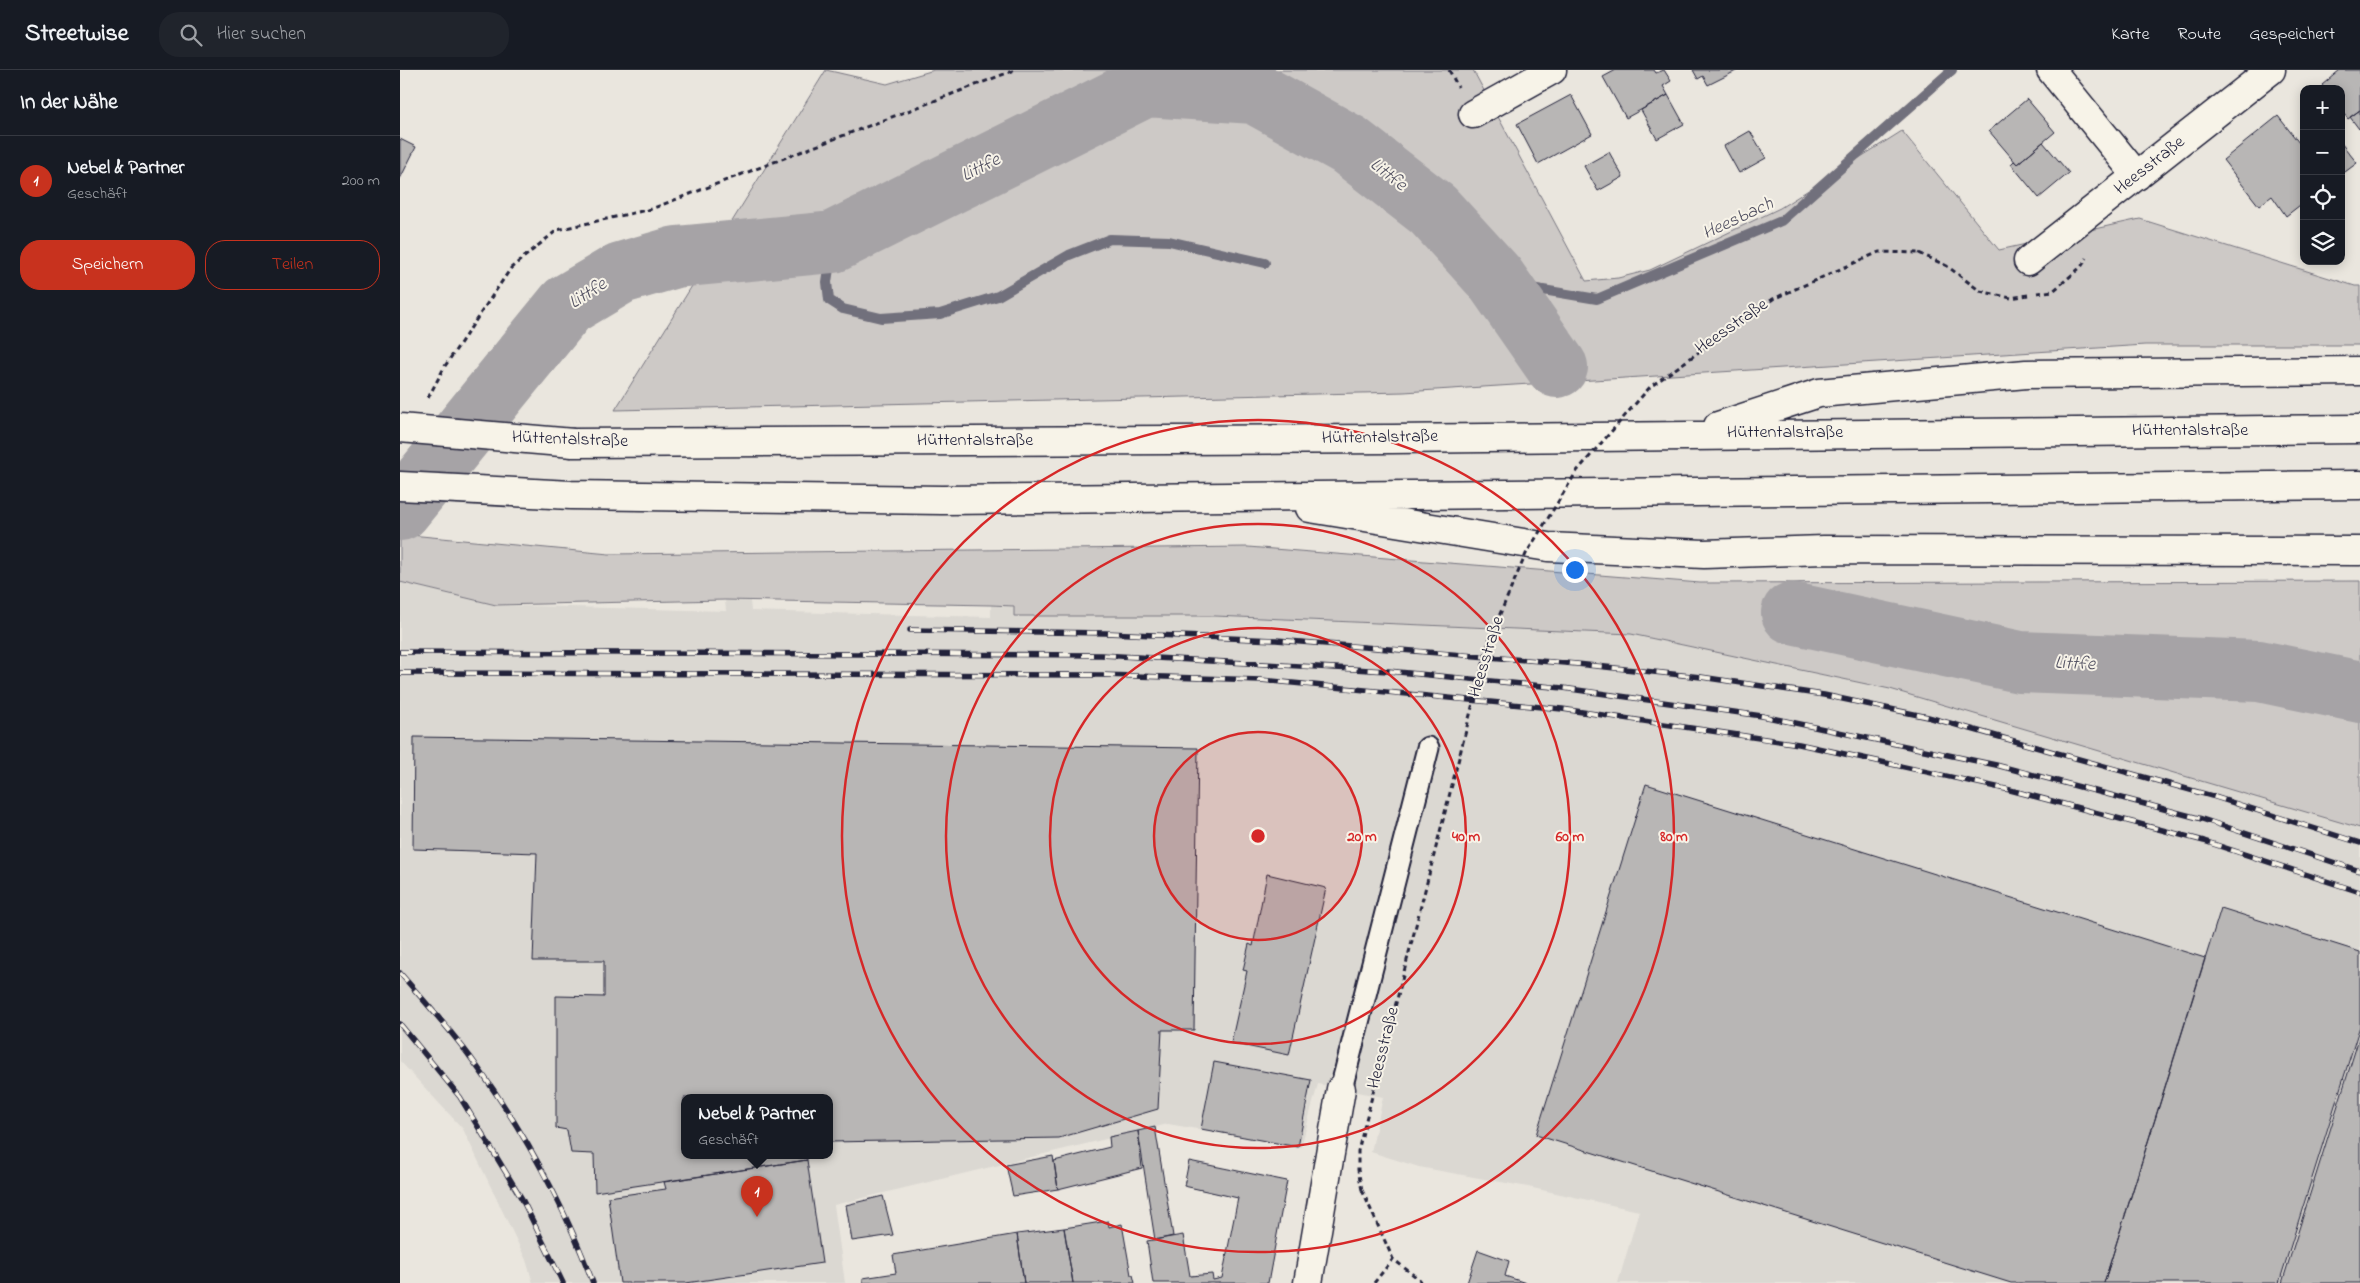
<!DOCTYPE html>
<html lang="de">
<head>
<meta charset="utf-8">
<style>
  body { margin:0; font-family:"Indie Flower",sans-serif; background:#20242c; color:#f1f3f6 }
  .controls { position:absolute; right:15px; top:15px; display:grid; overflow:hidden; border-radius:10px; box-shadow:0 2px 12px #0003 }
  .controls button { width:45px; height:45px; display:grid; place-items:center; padding:0; border:0; border-bottom:1px solid #363941; background:#171b24; color:#f1f3f6; font:25px sans-serif }
  .you { position:absolute; left:1174px; top:499px; width:18px; height:18px; margin:-12px; border:4px solid #fff; border-radius:50%; background:#1a73e8; box-shadow:0 0 0 8px #1a73e833 }
  .badge { display:grid; place-items:center; width:32px; height:32px; border-radius:50%; background:#c8321e; color:#fff; font-size:16px; font-weight:700 }
  .pin { position:absolute; translate:-50% -41px; filter:drop-shadow(0 1px 2px #0008) }
  .pin::after { content:''; position:absolute; top:26px; width:18px; height:15px; background:inherit; clip-path:polygon(0 0,100% 0,50% 100%) }
  .popup { position:absolute; left:281px; top:1024px; width:152px; height:65px; box-sizing:border-box; display:grid; place-content:center; border-radius:10px; background:#171b24; filter:drop-shadow(0 1px 4px #0005); font-size:16px; white-space:nowrap; color:#9ea1a6 }
  .popup b { font-size:19px; color:#f1f3f6 }
  .popup::after { content:''; position:absolute; left:50%; top:100%; margin-left:-10px; border:10px solid transparent; border-top-color:#171b24 }
  .list { margin:0; padding:0; list-style:none }
  h2 { display:flex; justify-content:space-between; align-items:center; height:65px; margin:0; padding:0 20px; font-size:21px }
  h2 small { font-size:16px; font-weight:400; color:#9ea1a6 }
  .list li { display:grid; grid-template-columns:32px 1fr auto; gap:15px; align-items:center; box-sizing:border-box; height:90px; padding:0 20px; border-top:1px solid #363941 }
  .list b { display:block; font-size:19px; white-space:nowrap }
  .list p { margin:0; font-size:16px; white-space:nowrap; color:#9ea1a6 }
  .list em { font-size:16px; font-style:normal; color:#9ea1a6 }
  .actions { display:flex; gap:10px; padding:15px 20px }
  .actions a { flex:1; padding:11px 0; border:1px solid #c8321e; border-radius:20px; text-align:center; font-size:18px; color:#c8321e }
  .actions .main { background:#c8321e; color:#fff }
  .icon { flex:none; width:28px; height:28px; fill:none; stroke:currentColor; stroke-width:2; stroke-linecap:round; stroke-linejoin:round }
  .map { position:relative; flex:none; width:1960px; height:1213px; overflow:hidden }
  header { display:flex; align-items:center; gap:30px; box-sizing:border-box; height:70px; padding:0 25px; background:#171b24; border-bottom:1px solid #363941 }
  header strong { font-size:24px }
  nav { display:flex; gap:28px; margin-inline-start:auto; font-size:18px }
  .search { width:350px; height:45px; background:#20242c; display:flex; align-items:center; gap:12px; box-sizing:border-box; padding:0 18px; border-radius:20px; color:#9ea1a6; font-size:19px }
  main { display:flex }
  aside { flex:1; background:#171b24 }
  .map>svg:first-child { display:block }
</style>
</head>
<body>
<header>
<strong>Streetwise</strong>
<div class="search"><svg class="icon" aria-label="search" viewBox="0 0 24 24"><circle cx="10" cy="10" r="6"/><path d="M15 15l6 6"/></svg>Hier suchen</div>
<nav><a>Karte</a><a>Route</a><a>Gespeichert</a></nav>
</header>
<main>
<aside>
<h2>In der Nähe<small></small></h2>
<ul class="list">
<li><span class="badge">1</span><div><b>Nebel &amp; Partner</b><p>Geschäft</p></div><em>200 m</em></li>
</ul>
<div class="actions"><a class="main">Speichern</a><a>Teilen</a></div>
</aside>
<div class="map">
<svg width="1960" height="1213" viewBox="0 0 1960 1213">
  <rect width="100%" height="100%" fill="#eae6de"/>
  <filter id="ink" filterUnits="userSpaceOnUse"><feTurbulence type="fractalNoise" baseFrequency=".02" numOctaves="2"/><feDisplacementMap in="SourceGraphic" scale="10" xChannelSelector="R" yChannelSelector="G"/><feConvolveMatrix kernelMatrix="1 2 1 2 8 2 1 2 1" color-interpolation-filters="sRGB"/></filter>
  <g filter="url(#ink)">
    <!-- built -->
    <path fill="#dbd8d2" fill-rule="evenodd" d="M0,512L96,535L326,541L325,530L350,531L351,541L591,547V535L614,536L615,546H815L1231,564L1490,619L1960,754V1213H1218L1239,1141L1128,1117L1019,1097L971,1082L983,1027L918,1014L901,1077L768,1054L434,1135L445,1213H133L126,1190L63,1059L0,991ZM284,1028H430V1086H284Z"/>
    <!-- green -->
    <path fill="#cdc9c6" stroke="#787680" d="M426,0L487,14L534,0H1073L1186,211L1218,208L1250,200L1380,138L1502,61L1599,180L1740,149L1955,216H1960V275H1745L1004,322L215,340Z
      M0,464L209,484L848,477L1300,513L1960,511V758L1490,619L1231,564L815,546H614V536L591,535L325,530L96,535L0,512Z"/>
    <g fill="none" stroke-linecap="round" stroke-linejoin="round">
      <!-- stream -->
      <path stroke="#716f7b" stroke-width="10" d="M433,172L427,212L429,230L443,239L481,248L540,244L598,226L669,185L710,169L769,171L865,193
        M1095,208L1119,216L1197,229L1381,151L1552,0"/>
      <!-- river -->
      <path stroke="#a6a3a6" stroke-width="62" d="M0,440L167,235L221,203L276,187L433,172L746,16L855,23L949,75L1033,140L1095,208L1157,297
        M1392,543L1620,592L1859,601L1960,622"/>
    </g>
    <!-- building -->
    <path fill="#b8b6b5" stroke="#22223b" d="M1216,0H1254L1256,3L1264,0L1271,11L1263,16L1268,25L1226,48L1203,7Z
      M1293,0H1338L1308,15L1303,6L1298,9Z
      M1940,0H1960V40L1948,49L1941,40V19H1925L1922,15Z
      M1171,25L1192,64L1138,94L1117,54Z
      M1268,25L1284,54L1257,69L1241,40Z
      M1627,29L1655,62L1617,94L1589,61Z
      M1960,40V58L1959,59L1950,47Z
      M1878,46L1903,78L1901,79L1904,83V132L1886,146L1872,126L1859,136L1823,90Z
      M1350,61L1366,88L1339,103L1324,76Z
      M0,69L16,77L0,109Z
      M1643,72L1669,103L1639,128L1611,94L1614,91L1617,94Z
      M1941,73L1957,93L1941,105Z
      M1209,82L1223,107L1198,121L1184,96Z
      M14,667L798,678L794,960H762L758,1039L659,1068L430,1072V1028H284V1086H407V1090L195,1122L194,1084L171,1083L167,1060L156,1058V926L204,927V891H133L137,783L13,779Z
      M1246,714L1805,888L1704,1213H1611L1136,1065Z
      M867,804L926,818L889,985L831,973L847,901L843,900L849,874L853,876Z
      M1821,838L1960,882V956L1879,1213H1704Z
      M1960,965V1213H1882Z
      M814,992L911,1010L898,1077L801,1059Z
      M755,1057L773,1166L755,1170L738,1061Z
      M738,1061L742,1098L658,1119L654,1091L710,1077L709,1067Z
      M653,1086L658,1119L613,1126L606,1095Z
      M407,1090L422,1193L286,1213H220L208,1127L266,1119L264,1112Z
      M789,1091L887,1111L868,1213H753L747,1171L783,1165L790,1206L812,1204L813,1210L822,1208L838,1128L784,1116Z
      M483,1126L493,1165L452,1171L446,1135Z
      M708,1151L709,1157L722,1154L731,1205H733L735,1213H673L664,1158Z
      M664,1158L673,1213H624L617,1164Z
      M617,1164L624,1213H463V1208L496,1203L493,1185Z
      M1078,1180L1109,1191L1105,1206L1126,1213H1067Z"/>
    <g fill="none" stroke-linecap="round" stroke-linejoin="round">
      <!-- lane casing -->
      <g stroke="#22223b" stroke-width="25">
        <path id="lane" d="M941,1019L1028,678"/>
      </g>
      <!-- street casing -->
      <g stroke="#22223b" stroke-width="31">
        <path id="street" d="M1651,0L1737,106
          M1073,44L1152,0
          M1628,191L1871,0
          M908,1213L941,1019"/>
      </g>
      <!-- highway casing -->
      <g stroke="#22223b" stroke-width="31">
        <path id="highway" d="M1318,356L1419,323L1626,304L1960,301
          M173,373L992,369L1960,359
          M0,416L171,425L542,430L1960,415
          M910,438L1148,477L1304,484L1424,480L1960,481"/>
      </g>
      <!-- path -->
      <path stroke="#22223b" stroke-width="3" stroke-dasharray="5 4" stroke-linecap="butt" d="M1049,0L1058,17
        M1519,183L1547,196L1580,221L1611,228L1628,225
        M1637,223L1653,221L1681,197L1687,188
        M28,328L45,296L111,198L157,160L251,139L615,0
        M962,1120L993,1189L1020,1210V1213
        M974,1213L993,1189"/>
      <!-- lane -->
      <use href="#lane" stroke="#f7f3e8" stroke-width="21"/>
      <!-- street -->
      <use href="#street" stroke="#f7f3e8" stroke-width="28"/>
      <!-- highway -->
      <use href="#highway" stroke="#f7f3e8" stroke-width="28"/>
      <!-- rail casing -->
      <g stroke="#22223b" stroke-width="5.5">
        <path id="rail" d="M510,560L706,563L876,570L1177,594L1301,607L1424,625L1528,647L1632,676L1812,726L1960,773
          M0,582L701,585L988,601L1163,618L1362,646L1596,695L1802,749L1960,801
          M0,603L702,605L861,610L1162,639L1399,674L1610,720L1804,771L1960,822
          M0,903C24,931 49,958 71,988C121,1056 164,1134 193,1213
          M0,954L60,1027L122,1129L163,1213"/>
      </g>
      <!-- rail -->
      <use href="#rail" stroke="#f7f3e8" stroke-width="4" stroke-dasharray="11" stroke-linecap="butt"/>
      <!-- highway-bridge casing -->
      <g stroke="#22223b" stroke-width="31" stroke-linecap="butt">
        <path id="highway-bridge" d="M0,358L173,373"/>
      </g>
      <!-- path-bridge -->
      <path stroke="#22223b" stroke-width="3" stroke-dasharray="5 4" stroke-linecap="butt" d="M962,1120L958,1100V1081L1090,567L1126,484L1177,401L1250,317L1373,229L1479,182L1519,183"/>
      <!-- highway-bridge -->
      <use href="#highway-bridge" stroke="#f7f3e8" stroke-width="28"/>
    </g>
  </g>
  <!-- distance rings -->
  <circle cx="858" cy="766" r="104" fill="#d62828" fill-opacity=".12"/>
  <g fill="none" stroke="#d62828" stroke-width="2.5">
    <circle cx="858" cy="766" r="104"/>
    <circle cx="858" cy="766" r="208"/>
    <circle cx="858" cy="766" r="312"/>
    <circle cx="858" cy="766" r="416"/>
  </g>
  <g text-anchor="middle" dominant-baseline="central" stroke-width="4" stroke-linejoin="round" paint-order="stroke">
    <!-- street labels -->
    <g font-size="18" fill="#22223b" stroke="#f7f3e8">
      <text transform="translate(1750 96) rotate(-38)">Heesstraße</text>
      <text transform="translate(1332 257) rotate(-35)">Heesstraße</text>
      <text x="1790" y="361">Hüttentalstraße</text>
      <text x="1385" y="363">Hüttentalstraße</text>
      <text transform="translate(980 368) rotate(-1)">Hüttentalstraße</text>
      <text transform="translate(170 370) rotate(2)">Hüttentalstraße</text>
      <text x="575" y="371">Hüttentalstraße</text>
      <text transform="translate(1087 587) rotate(-73)">Heesstraße</text>
      <text transform="translate(984 978) rotate(-76)">Heesstraße</text>
    </g>
    <!-- water labels -->
    <g font-size="19" font-style="italic" fill="#504f60" stroke="#f7f3e8">
      <text transform="translate(581 98) rotate(-27)">Littfe</text>
      <text transform="translate(988 105) rotate(38)">Littfe</text>
      <text transform="translate(1338 149) rotate(-25)">Heesbach</text>
      <text transform="translate(188 224) rotate(-33)">Littfe</text>
      <text transform="translate(1675 594) rotate(2)">Littfe</text>
    </g>
  </g>
  <circle cx="858" cy="766" r="8" fill="#d62828" stroke="#f7f3e8" stroke-width="2.5"/>
  <g font-size="15" text-anchor="middle" font-weight="bold" fill="#d62828" stroke="#f7f3e8" stroke-width="4" stroke-linejoin="round" paint-order="stroke">
    <text x="962" y="771">20 m</text>
    <text x="1066" y="771">40 m</text>
    <text x="1170" y="771">60 m</text>
    <text x="1274" y="771">80 m</text>
  </g>
</svg>
<div class="controls">
<button>+</button>
<button>−</button>
<button><svg class="icon" aria-label="locate" viewBox="0 0 24 24"><circle cx="12" cy="12" r="6"/><path d="M12 2v4M12 18v4M2 12h4M18 12h4"/></svg></button>
<button><svg class="icon" aria-label="layers" viewBox="0 0 24 24"><path d="M12 4l9 5-9 5-9-5zM3 14l9 5 9-5"/></svg></button>
</div>
<div class="you"></div>
<div class="pin badge" style="left:357px;top:1147px">1</div>
<div class="popup"><b>Nebel &amp; Partner</b>Geschäft</div>
</div>
</main>
</body>
</html>
